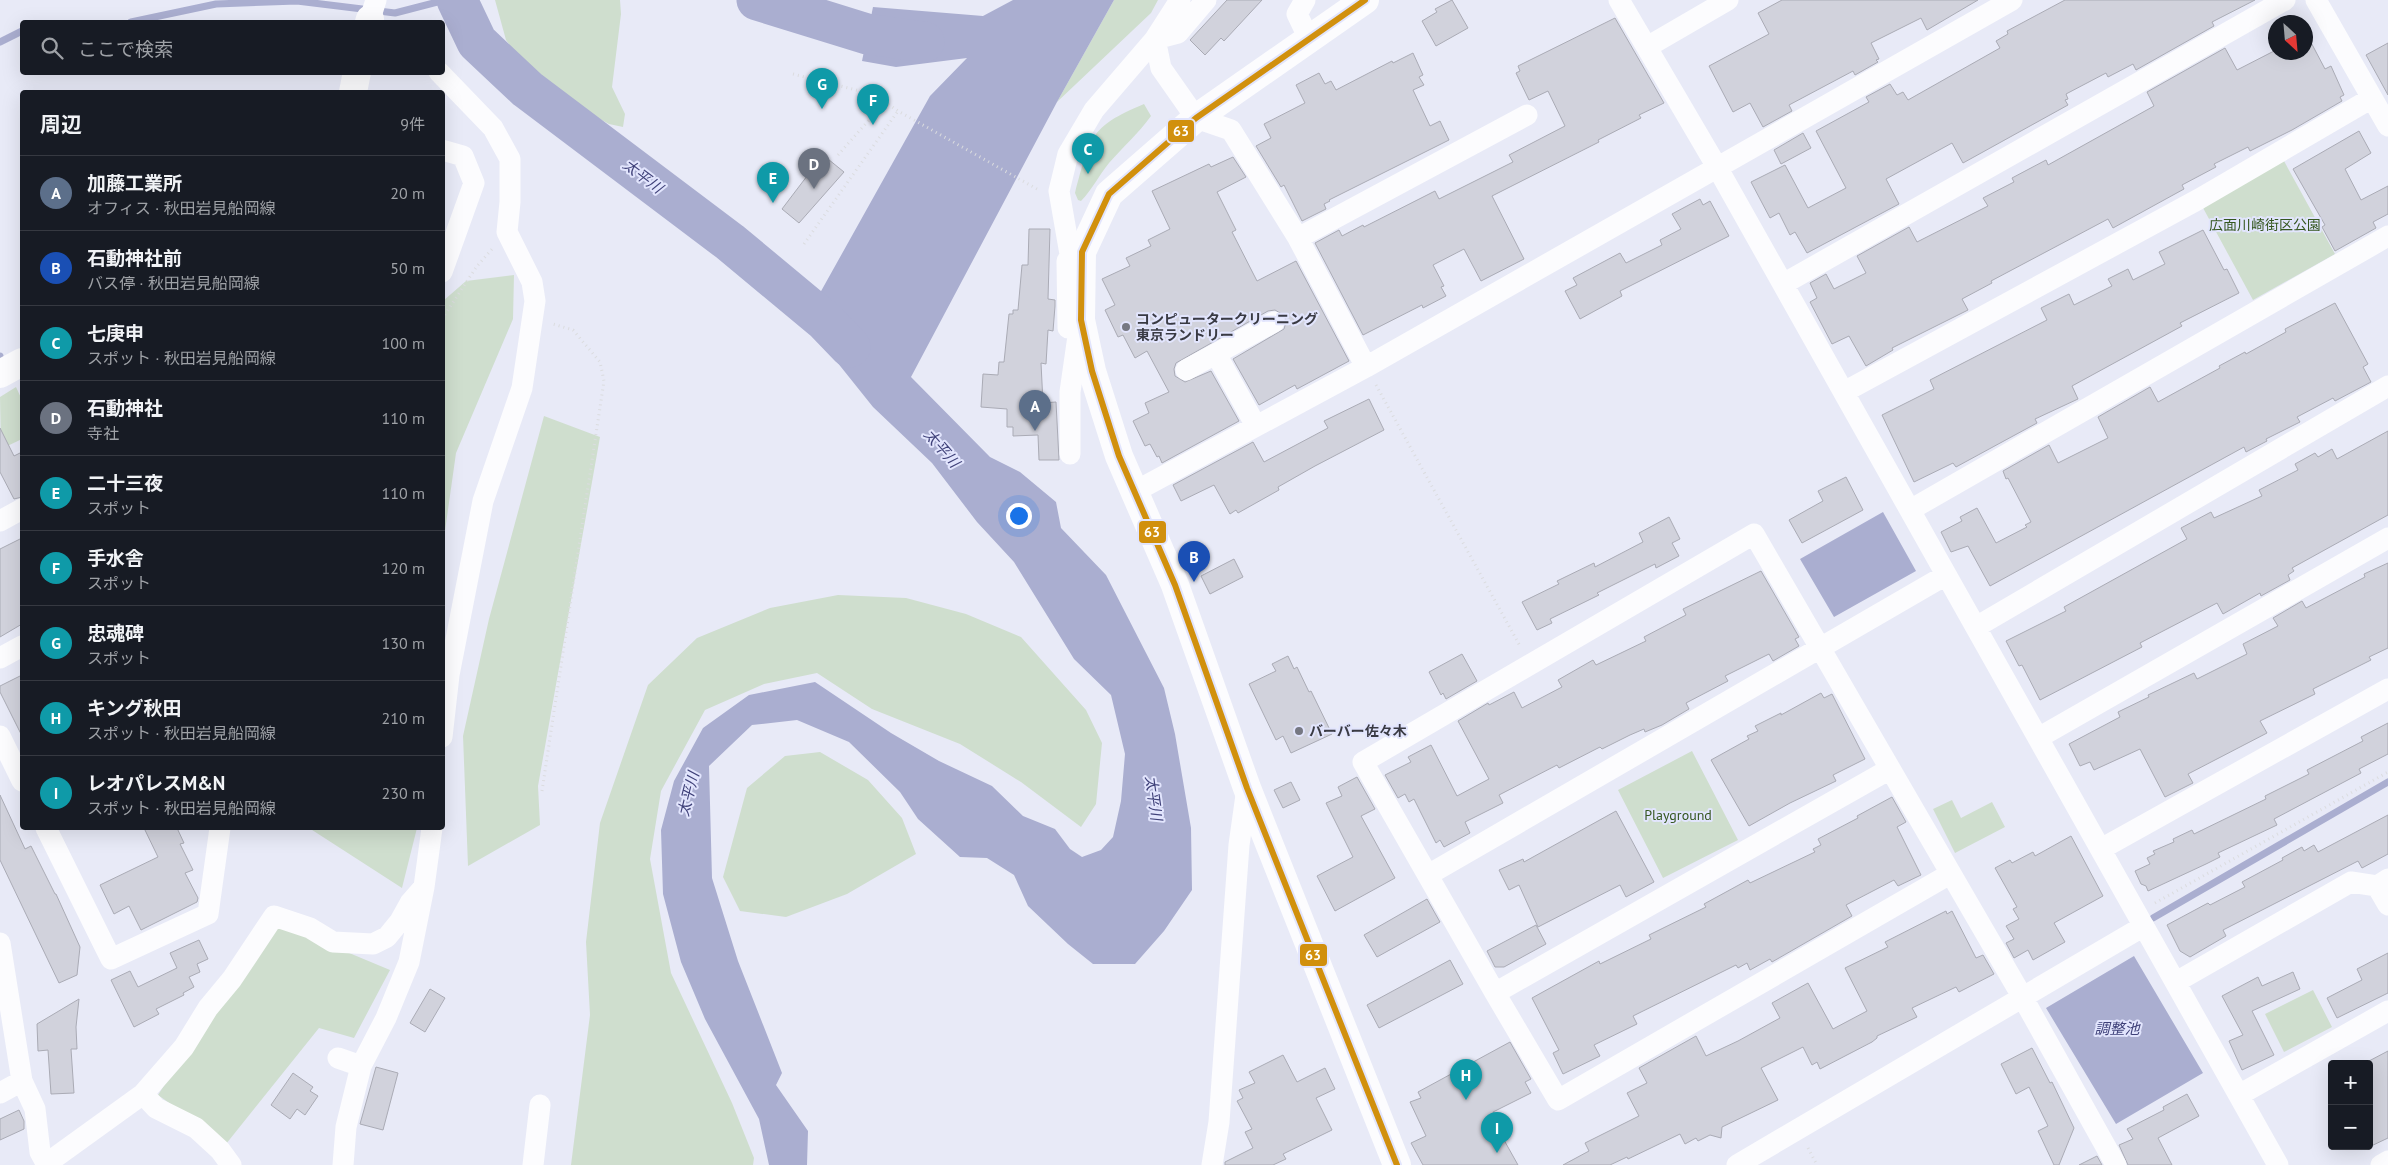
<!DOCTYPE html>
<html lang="ja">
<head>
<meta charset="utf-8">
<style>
  body { margin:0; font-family:"PT Sans","Noto Sans JP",sans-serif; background:#242831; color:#f1f3f6 }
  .controls { position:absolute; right:15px; bottom:15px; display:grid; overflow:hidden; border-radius:5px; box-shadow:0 5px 20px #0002 }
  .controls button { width:45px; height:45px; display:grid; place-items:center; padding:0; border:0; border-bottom:1px solid #363941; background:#171b24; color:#f1f3f6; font:25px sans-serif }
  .compass { position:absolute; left:2268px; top:15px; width:45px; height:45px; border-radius:50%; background:#171b24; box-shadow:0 5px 20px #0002; rotate:154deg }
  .you { position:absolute; left:1018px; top:515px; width:18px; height:18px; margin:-12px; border:4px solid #fff; border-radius:50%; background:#1a73e8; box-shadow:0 0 0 8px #1a73e833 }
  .badge { display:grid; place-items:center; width:32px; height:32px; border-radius:50%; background:#767882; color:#fff; font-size:16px; font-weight:700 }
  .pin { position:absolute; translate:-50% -41px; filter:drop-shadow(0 1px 2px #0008) }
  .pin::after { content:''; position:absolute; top:26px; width:18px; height:15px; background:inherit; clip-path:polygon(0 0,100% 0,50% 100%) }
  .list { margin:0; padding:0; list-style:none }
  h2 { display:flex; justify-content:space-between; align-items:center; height:65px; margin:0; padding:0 20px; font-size:21px }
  h2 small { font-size:16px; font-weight:400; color:#9ea1a6 }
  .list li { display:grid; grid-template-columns:32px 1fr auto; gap:15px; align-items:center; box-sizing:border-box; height:75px; padding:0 20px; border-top:1px solid #363941 }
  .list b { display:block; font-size:19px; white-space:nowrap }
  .list p { margin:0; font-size:16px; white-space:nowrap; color:#9ea1a6 }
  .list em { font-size:16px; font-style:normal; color:#9ea1a6 }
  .icon { flex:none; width:28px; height:28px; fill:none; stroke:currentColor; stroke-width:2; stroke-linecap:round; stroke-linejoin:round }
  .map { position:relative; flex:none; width:2388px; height:1165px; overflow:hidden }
  .search { position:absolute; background:#171b24; box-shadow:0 5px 20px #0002; left:20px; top:20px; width:425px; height:55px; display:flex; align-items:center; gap:12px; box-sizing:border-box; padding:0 18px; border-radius:5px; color:#9ea1a6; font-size:19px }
  .panel { position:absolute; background:#171b24; box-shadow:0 5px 20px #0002; left:20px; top:90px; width:425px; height:740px; border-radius:5px }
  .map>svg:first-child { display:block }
</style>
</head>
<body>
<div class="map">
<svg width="2388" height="1165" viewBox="0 0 2388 1165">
  <rect width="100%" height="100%" fill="#e8eaf7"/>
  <!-- green -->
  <path fill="#cfdece" d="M495,0H620L621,14L612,87L625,114L623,127L609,124L540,86L506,40Z
    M1114,0H1158L1151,13L1057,102Z
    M1144,104L1151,116C1138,134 1123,147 1109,163C1099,175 1092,190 1081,201L1078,200L1075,193C1090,139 1088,127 1144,104Z
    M2284,161L2335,254L2253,300L2202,206Z
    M514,275L513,319L456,453L443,545V301L466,281Z
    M16,387L22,400V439L1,449L0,397Z
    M544,416L600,437L538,786L540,825L468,866L463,736L489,619Z
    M838,595L906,598L966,614L1021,637L1086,710L1102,743L1096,804L1081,827L1021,782L960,744L872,709L817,673L764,684L705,710L661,791L650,859L671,973L732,1103L754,1158L753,1165H571L590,1015L586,942L600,823L648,685L697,638L770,608Z
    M1692,751L1738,840L1663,878L1618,790Z
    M820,752L868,780L902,818L916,854L847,894L786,917L740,911L723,877L747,788L785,756Z
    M1952,800L1961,818L1992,802L2005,827L1955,853L1933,809Z
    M309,828H417L402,888Z
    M270,920L390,970L354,1038L319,1028L226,1144L158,1095Z
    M2313,990L2332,1027L2284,1052L2265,1014Z"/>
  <!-- water -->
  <path fill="#aaaed0" d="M1013,0H1114L1057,102L911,377L990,457L1020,472L1056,502L1061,528L1106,575L1164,688L1175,734L1191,828L1192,890L1164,931L1135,964H1093L1068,944L1028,906L1014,875L987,858L960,857L918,819L900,792L849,742L797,720L752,725L709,766L712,878L738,961L782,1073L776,1085L808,1131L807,1165H769L759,1119L705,1019L681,962L663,894L661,830L674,781L703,728L749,695L815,682L891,733L939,761L992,786L1023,816L1055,829L1070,849L1082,857L1101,850L1113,837L1121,801L1125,754L1111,695L1074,659L1014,562L977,522L932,463L873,407L801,317L820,293L930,96L967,58L896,67L862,61L873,7L983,16Z
    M1883,512L1916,571L1834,617L1800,559Z
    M2134,956L2203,1073L2116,1124L2046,1008Z"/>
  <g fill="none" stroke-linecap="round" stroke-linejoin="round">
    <!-- stream -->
    <path stroke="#aaaed0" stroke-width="7" d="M131,22L216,4L297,1L395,13L445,0
      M0,42L22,31
      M0,356V357
      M2153,918L2388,782"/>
    <!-- river -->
    <path stroke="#aaaed0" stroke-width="41" d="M457,0L477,42L527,89L730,242L825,321L850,347
      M757,0L867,34L924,42"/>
  </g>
  <!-- building -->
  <path fill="#d1d2dc" stroke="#aaabb5" d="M1227,0H1262L1224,41L1221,38L1205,55L1190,40Z
    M1452,0L1468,28L1436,46L1422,21L1437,12L1435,9Z
    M1782,0H1978L1927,30L1921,18L1871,43L1879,59L1876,60L1878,62L1855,75L1853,71L1789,105L1792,111L1763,127L1750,103L1733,112L1709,66L1769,34L1758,13Z
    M2065,0H2255L2212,22L2214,26L2136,70L2133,64L2108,77L2106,73L2066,94L2068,99L2065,100L2068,105L1963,163L1952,143L1886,179L1899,204L1807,253L1795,232L1790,235L1779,213L1770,218L1751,182L1785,165L1808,208L1846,188L1816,131L1869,102L1866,97L1890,84L1897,95L1903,92L1908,100L2000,48L1996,41L2008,34L2007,31Z
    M1615,18L1664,103L1639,115L1641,118L1598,140L1599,142L1492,196L1524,259L1481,281L1464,249L1433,265L1444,286L1441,287L1446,296L1423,308L1422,305L1363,335L1315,243L1339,230L1342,236L1363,225L1364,227L1435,191L1439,199L1513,162L1509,155L1565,126L1548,91L1529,100L1516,73L1520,71L1518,66Z
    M2306,33L2325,69L2331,66L2344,95L2340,97L2342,101L2292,130L2250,151L2248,147L2214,164L2216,167L2182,185L2184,189L2113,228L2108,219L1991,281L1992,283L1962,299L1968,310L1892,348L1893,350L1866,366L1849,336L1832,344L1810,302L1817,298L1810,283L1826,274L1834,289L1866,273L1857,256L1909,227L1917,242L1988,206L1983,198L2014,182L2012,178L2046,160L2048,165L2154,106L2147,92L2225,48L2237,70L2276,50V52H2306Z
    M2388,43V95L2366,55Z
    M1413,53L1423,75L1419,77L1424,85L1413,90L1430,126L1440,121L1449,140L1329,200L1330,201L1324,204L1326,209L1302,221L1284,185L1281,187L1256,146L1271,138L1264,124L1305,103L1296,85L1319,73L1325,84L1331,81L1336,90L1392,61L1393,63Z
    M2359,131L2371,153L2345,169L2361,200L2388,186V214L2373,222L2376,228L2335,251L2322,227L2325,225L2293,169Z
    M1803,133L1811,148L1781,164L1774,150Z
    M823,155L844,172L799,223L782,209Z
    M1233,157L1246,177L1217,192L1236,230L1232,232L1257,281L1296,261L1349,361L1297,389L1295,385L1259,405L1233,359L1284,329L1286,322L1285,316L1275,310L1268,311L1176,363L1174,369L1175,376L1185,382L1211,371L1239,421L1162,463L1159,456L1157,457L1150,444L1145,446L1133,421L1149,413L1145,403L1169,392L1147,351L1135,358L1123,335L1118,337L1105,310L1115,305L1102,279L1130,266L1126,258L1151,246L1148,240L1170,229L1152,191L1209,164L1211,167Z
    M1700,199L1703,205L1710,201L1729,236L1620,291L1622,296L1580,319L1565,291L1577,285L1573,278L1620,253L1626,263L1662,245L1660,240L1681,229L1672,214Z
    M1029,229H1050L1048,299L1055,300V306L1053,331L1048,330L1046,364L1041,363L1043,403L1056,402L1059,460H1039L1038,435L1013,436V427H1007V409L981,407L983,374L998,375L999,362H1004L1009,314H1013V310H1018L1022,265H1028Z
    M2203,230L2224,270L2227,269L2239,293L2180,323L2182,326L2072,386L2078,399L2035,419L2037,423L1956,467L1953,463L1914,482L1882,415L1934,389L1930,380L2047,320L2041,308L2069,294L2074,305L2112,286L2108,279L2128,269L2133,280L2165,264L2159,252Z
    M2335,303L2368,364L2363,367L2371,382L2335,401L2333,398L2297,417L2300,422L2266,439L2267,441L2246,452L2244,447L1990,586L1968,546L1951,552L1941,532L1962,521L1960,517L1977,508L1996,543L2027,527L2025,525L2031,522L2008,478L2006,479L2003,471L2049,445L2058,463L2108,438L2098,417L2150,387L2158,402L2220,368L2219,366L2245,352L2246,354L2286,332L2285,329Z
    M1369,399L1384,430L1315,466L1278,487L1279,490L1238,513L1236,510L1230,514L1214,485L1181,501L1173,485L1253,442L1264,462L1328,428L1324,421Z
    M0,428L14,456L22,452V497L14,499L0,472Z
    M2388,431V515L2292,568L2294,571L2288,575L2290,580L2261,596L2260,593L2223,614L2217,603L2140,643L2142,647L2040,700L2022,665L2019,666L2006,641L2066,611L2064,607L2187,539L2181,528L2211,512L2214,518L2262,496L2259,490L2298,470L2295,464L2315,453L2318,457L2332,449L2337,459Z
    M1846,477L1863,510L1802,543L1789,520L1823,501L1818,491Z
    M1669,517L1680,539L1672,543L1679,556L1656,568L1655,564L1597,593L1599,595L1550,619L1552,623L1537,630L1522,602L1559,584L1557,581L1594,563L1595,567L1643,542L1639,533Z
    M22,538V624L0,637V549Z
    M1234,559L1243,577L1210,594L1201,576Z
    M2388,563V648L2369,657L2371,660L2313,689L2315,694L2260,721L2267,733L2188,774L2193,783L2165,797L2140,749L2094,770L2090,762L2080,766L2069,744L2120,717L2118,712L2149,697L2148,695L2194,673L2197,679L2247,654L2243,644L2278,626L2273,618L2302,601L2306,608L2365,577L2364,574Z
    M1761,571L1799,637L1795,639L1799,646L1773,661L1769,654L1725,676L1728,681L1686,703L1689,709L1662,725L1645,732L1644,729L1630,735L1602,749L1600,747L1559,768L1557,765L1499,795L1503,803L1465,822L1470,833L1444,847L1440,840L1436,843L1414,799L1409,802L1405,794L1398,798L1385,775L1411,762L1408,757L1431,745L1457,796L1489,779L1458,721L1488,703L1489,705L1514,692L1522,708L1562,687L1558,680L1593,660L1596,665L1646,641L1644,637L1686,615L1683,609Z
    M1462,654L1477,681L1446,699L1443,693L1441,695L1429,672Z
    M1288,656L1294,669L1297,667L1309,692L1311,691L1332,734L1291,753L1283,736L1276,740L1249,684L1276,671L1272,664Z
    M22,675V736L0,692V686Z
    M1821,693L1824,698L1832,694L1865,759L1833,775L1836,781L1790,803L1749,826L1711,760L1749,739L1747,736L1758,731L1755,726L1781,713V715Z
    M2388,723V754L2359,769L2361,773L2274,819L2277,825L2218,853L2220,857L2206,864L2148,891L2146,886L2141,884L2135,871L2150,864L2147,858L2155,854L2153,851L2174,842L2173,839L2192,830L2194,834L2266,799L2265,796L2309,774L2307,770L2363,741L2361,737Z
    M1357,777L1375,809L1361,816L1395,878L1335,911L1317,876L1353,857L1326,803L1342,796L1338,787Z
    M1291,782L1300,800L1283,808L1274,790Z
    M0,795L25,849L31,846L55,894H56L80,947L77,975L59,983L0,860Z
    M1892,797L1906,822L1897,827L1921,875L1898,886L1894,880L1846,905L1852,916L1772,962L1770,959L1750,970L1747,963L1738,968L1736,965L1633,1016L1637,1024L1594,1045L1600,1056L1563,1074L1553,1053L1559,1050L1532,998L1599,961L1600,964L1651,939L1649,935L1706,907L1704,904L1748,880L1750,883L1815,852L1813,849L1821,845L1818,839L1858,818L1857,816Z
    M1616,811L1654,882L1626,897L1620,885L1538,927L1519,885L1509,890L1499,870L1523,859L1524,862Z
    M2388,815V854L2362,868L2358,861L2223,930L2226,936L2190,957L2180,951L2167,925L2208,903L2210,905L2245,887L2242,882L2283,860L2282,858L2302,847L2304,851L2314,845L2318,852Z
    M144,828H177L184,843L180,844L193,870L185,873L198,898L197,902L141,930L129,906L114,914L100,885L158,857Z
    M2071,836L2103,896L2054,923L2065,942L2033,960L2028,950L2014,958L2006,943L2014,939L2006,926L2019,919L2013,909L2017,907L1995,868L2010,860L2012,863L2033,852L2035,856Z
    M1427,899L1440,922L1377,957L1364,935Z
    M1946,911L1947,914L1952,911L1976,958L1983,955L1994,974L1959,992L1956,987L1912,1008L1917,1017L1877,1036V1038L1872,1042L1820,1069L1817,1062L1812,1065L1803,1047L1761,1068L1778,1100L1722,1127L1721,1138L1710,1135L1698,1141L1696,1138L1685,1144L1680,1134L1628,1159L1627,1157L1610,1165H1563L1589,1151L1585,1143L1639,1116L1627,1093L1647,1083L1639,1068L1696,1036L1706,1056L1738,1041L1780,1018L1772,1003L1808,983L1833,1029L1867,1011L1845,968L1888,947L1885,942Z
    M1536,925L1546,944L1504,967H1495L1487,951Z
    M199,940L208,959L197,964L200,972L189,977L194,987L183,993L184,995L156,1009L159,1014L134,1027L111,980L130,971L138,987L177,968L170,953Z
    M2388,953V993L2337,1018L2327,998L2362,980L2357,969Z
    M1450,960L1463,984L1379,1028L1367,1005Z
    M2293,972L2300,989L2252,1011L2274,1055L2242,1070L2229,1041L2243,1035L2222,996L2258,977L2262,986Z
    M430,989L445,998L425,1032L410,1023Z
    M79,999L76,1027L77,1049H71L74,1093L51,1094L48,1050L38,1051L37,1024Z
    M1510,1042L1531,1079L1525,1082L1531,1093L1493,1112L1494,1114L1490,1115L1518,1165H1423L1411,1143L1426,1136L1410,1102L1421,1098L1418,1092Z
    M2032,1048L2050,1083L2052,1082L2074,1128L2059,1165H2054L2038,1131L2048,1126L2029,1087L2016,1094L2001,1064Z
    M2388,1051V1138L2369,1147V1061Z
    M1283,1055L1297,1082L1325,1068L1335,1089L1316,1098L1332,1130L1283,1154L1286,1159L1273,1165H1225V1162L1253,1148L1245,1132L1252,1129L1237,1101L1243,1098L1239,1090L1255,1083L1249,1072Z
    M376,1067L398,1073L383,1130L360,1124Z
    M293,1073L313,1087L310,1091L318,1096L305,1115L297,1109L290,1119L271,1105Z
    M2187,1094L2199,1116L2158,1138L2172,1165H2128L2119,1145L2133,1139L2127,1129L2164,1110L2163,1107Z
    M19,1110L24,1121V1129L0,1140V1119Z
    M2097,1156L2102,1165H2079Z"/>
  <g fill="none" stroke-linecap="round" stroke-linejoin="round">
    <!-- path -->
    <path stroke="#dbdcdf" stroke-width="3" stroke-dasharray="1 4" stroke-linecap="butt" d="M793,74L872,94L885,102
      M838,155L885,102L898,111L1037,189
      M804,244L898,111
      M442,319L477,266L492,249
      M1376,385L1520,646
      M542,791L604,381L600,362L573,330L553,324
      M2155,903L2388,772
      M1808,1148L1817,1165"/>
    <!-- street -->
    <path stroke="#fcfcfe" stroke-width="21" d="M1180,0L1155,39L1161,68L1196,118L1231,130L1298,238L1366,367
      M1305,0L1297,14L1309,39
      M1619,0L1717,167L2278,1165
      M2316,0L2388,126
      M370,19L376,0
      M1647,47L1728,0
      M439,72L493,128L510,159V202L507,232L532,282L535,301L522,388L483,501L449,675L442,737
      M442,150L463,156L474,183L442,272
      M1298,238L1527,115
      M1067,261L1068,328
      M1074,277L1059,191L1068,154L1094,110L1155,39L1178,33L1206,0
      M1783,284L2285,0
      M1216,354L1256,426
      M1186,370L1274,322
      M1844,392L2199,199L2372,98
      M1070,454V392L1079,329
      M1134,492L1366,367L2012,0
      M1910,510L2388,236
      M0,521L22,509
      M1976,627L2388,386
      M0,658L22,646
      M0,736L22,781
      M2038,738L2388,538
      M46,828L111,959L208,914L220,828
      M2101,849L2388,689
      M1950,874L1558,1100L1495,993L1363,762L1754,534L2023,998L2116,1165
      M1428,875L1946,575
      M2388,879L2377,886L2388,905
      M0,943L22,1081L0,1093
      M2176,982L2351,882L2377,886
      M1495,993L1890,769
      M338,1058L361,1066
      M22,1081L35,1109L40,1152L47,1165
      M143,1094L156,1108L196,1128L220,1150L231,1165
      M2239,1095L2388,1011
      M46,1164L143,1094L184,1047L208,1008L232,979L274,916L310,928L333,942L373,944L387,937L400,921L410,903L424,887
      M343,1165L346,1127L361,1066L386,1018L409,962L424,887L432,828
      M533,1165L540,1105
      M1212,1165L1219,1122L1239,845L1247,788
      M1737,1165L2144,926
      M2381,1165L2388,1161"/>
    <!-- secondary -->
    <path stroke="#fcfcfe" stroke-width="28" d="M369,22L370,19
      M353,92L357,72
      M0,374L22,362"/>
    <!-- primary -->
    <path stroke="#fcfcfe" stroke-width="28" d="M1365,0L1196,118L1109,194L1082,252L1081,320L1092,371L1119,456L1175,585L1247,788L1397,1165"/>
    <!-- bus-1 casing -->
    <g stroke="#e2e5fd" stroke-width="10">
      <path id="bus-1" d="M1365,0L1196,118L1109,194L1082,252L1081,320L1092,371L1119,456L1175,585L1247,788L1397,1165"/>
    </g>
    <!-- bus-1 -->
    <use href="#bus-1" stroke="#d1900d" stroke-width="6"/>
  </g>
  <!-- markers -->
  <g fill="#767882" stroke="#e2e5fd" stroke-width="2">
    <circle cx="1126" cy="327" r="5"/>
    <circle cx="1299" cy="731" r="5"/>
  </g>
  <g text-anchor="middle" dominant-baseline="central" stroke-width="4" stroke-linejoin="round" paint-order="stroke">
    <!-- park labels -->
    <g font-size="14" fill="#35571f" stroke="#e2e5fd">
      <text x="2265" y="225">広面川崎街区公園</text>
      <text x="1678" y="815">Playground</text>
    </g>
    <!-- poi labels -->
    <g font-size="14" font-weight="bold" fill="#393a43" stroke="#e2e5fd" text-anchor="start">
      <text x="1136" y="319">コンピュータークリーニング<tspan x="1136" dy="16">東京ランドリー</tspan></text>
      <text x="1309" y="731">バーバー佐々木</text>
    </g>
    <!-- water labels -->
    <g font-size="15" font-style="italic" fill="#3f4179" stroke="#e2e5fd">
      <text transform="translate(643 176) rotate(37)">太平川</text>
      <text transform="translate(942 448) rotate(49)">太平川</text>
      <text transform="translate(688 794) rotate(-76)">太平川</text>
      <text transform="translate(1154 798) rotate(82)">太平川</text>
      <text x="2117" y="1028">調整池</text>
    </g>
  </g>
  <g stroke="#e2e5fd" stroke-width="2">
    <rect x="1167" y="119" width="28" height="24" rx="5" fill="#d1900d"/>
    <rect x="1138" y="520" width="29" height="24" rx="5" fill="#d1900d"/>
    <rect x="1299" y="943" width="29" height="24" rx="5" fill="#d1900d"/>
  </g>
  <g font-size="14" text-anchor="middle" font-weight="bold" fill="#fff">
    <text x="1181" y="136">63</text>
    <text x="1152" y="537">63</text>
    <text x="1313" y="960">63</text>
  </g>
</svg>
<div class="controls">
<button>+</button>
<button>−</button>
</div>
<svg class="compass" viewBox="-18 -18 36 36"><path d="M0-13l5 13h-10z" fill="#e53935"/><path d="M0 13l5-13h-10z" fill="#9ea1a6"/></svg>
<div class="you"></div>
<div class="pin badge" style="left:1035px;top:431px;background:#5c6f8a">A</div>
<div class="pin badge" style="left:1194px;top:582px;background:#1a4fb4">B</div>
<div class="pin badge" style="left:1088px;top:174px;background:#0f9aa8">C</div>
<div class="pin badge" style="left:814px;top:189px;background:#6b7280">D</div>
<div class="pin badge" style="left:773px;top:203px;background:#0f9aa8">E</div>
<div class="pin badge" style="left:873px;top:125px;background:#0f9aa8">F</div>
<div class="pin badge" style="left:822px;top:109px;background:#0f9aa8">G</div>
<div class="pin badge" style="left:1466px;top:1100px;background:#0f9aa8">H</div>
<div class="pin badge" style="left:1497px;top:1153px;background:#0f9aa8">I</div>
<div class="search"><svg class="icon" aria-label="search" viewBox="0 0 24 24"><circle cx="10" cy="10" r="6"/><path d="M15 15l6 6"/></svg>ここで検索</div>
<section class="panel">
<h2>周辺<small>9件</small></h2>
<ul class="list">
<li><span class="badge" style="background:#5c6f8a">A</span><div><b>加藤工業所</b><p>オフィス · 秋田岩見船岡線</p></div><em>20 m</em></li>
<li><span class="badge" style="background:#1a4fb4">B</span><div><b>石動神社前</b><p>バス停 · 秋田岩見船岡線</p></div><em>50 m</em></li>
<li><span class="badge" style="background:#0f9aa8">C</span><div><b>七庚申</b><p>スポット · 秋田岩見船岡線</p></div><em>100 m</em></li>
<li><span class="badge" style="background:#6b7280">D</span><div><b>石動神社</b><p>寺社</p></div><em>110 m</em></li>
<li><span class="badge" style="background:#0f9aa8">E</span><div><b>二十三夜</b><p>スポット</p></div><em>110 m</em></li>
<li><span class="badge" style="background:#0f9aa8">F</span><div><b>手水舎</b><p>スポット</p></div><em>120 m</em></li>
<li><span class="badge" style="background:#0f9aa8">G</span><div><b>忠魂碑</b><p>スポット</p></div><em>130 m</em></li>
<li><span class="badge" style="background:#0f9aa8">H</span><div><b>キング秋田</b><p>スポット · 秋田岩見船岡線</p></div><em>210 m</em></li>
<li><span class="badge" style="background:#0f9aa8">I</span><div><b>レオパレスM&amp;N</b><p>スポット · 秋田岩見船岡線</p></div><em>230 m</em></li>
</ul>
</section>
</div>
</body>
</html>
